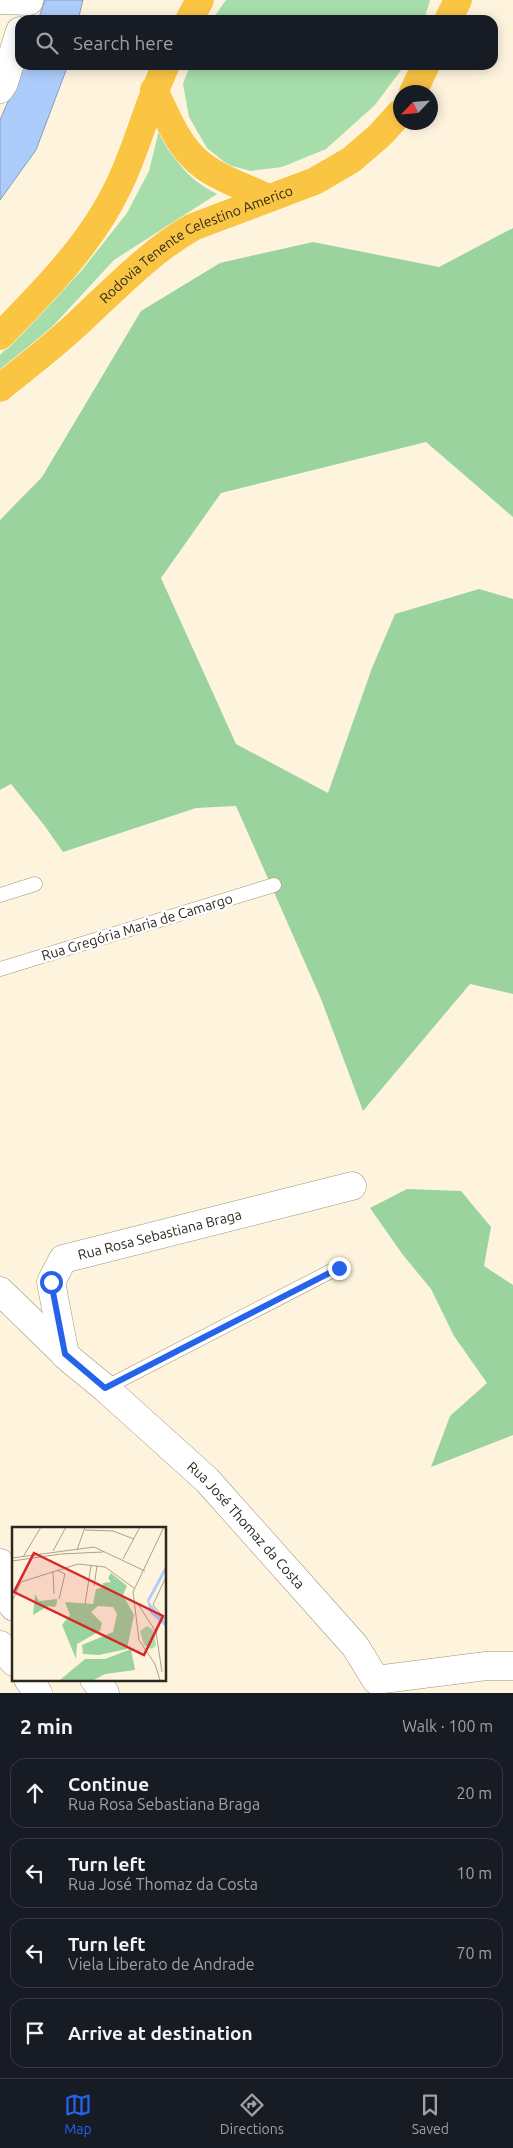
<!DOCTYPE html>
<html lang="en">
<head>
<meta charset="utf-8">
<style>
  body { margin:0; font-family:Ubuntu,sans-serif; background:#242831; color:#f1f3f6 }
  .compass { position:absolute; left:393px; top:85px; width:45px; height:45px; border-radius:50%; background:#171b24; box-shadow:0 2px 12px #0003; rotate:244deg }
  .stop { position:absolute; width:15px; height:15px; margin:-11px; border:4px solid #2563eb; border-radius:50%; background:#fff }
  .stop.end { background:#2563eb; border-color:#fff; box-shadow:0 1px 5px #0008 }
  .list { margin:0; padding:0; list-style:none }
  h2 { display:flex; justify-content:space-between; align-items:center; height:65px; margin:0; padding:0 20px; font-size:21px }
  h2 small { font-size:16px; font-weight:400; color:#9ea1a6 }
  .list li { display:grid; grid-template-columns:32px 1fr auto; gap:15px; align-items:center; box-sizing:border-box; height:70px; margin:0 10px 10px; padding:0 10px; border:1px solid #363941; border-radius:15px }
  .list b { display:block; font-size:19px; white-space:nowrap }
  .list p { margin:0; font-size:16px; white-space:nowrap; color:#9ea1a6 }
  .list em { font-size:16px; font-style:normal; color:#9ea1a6 }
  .icon { flex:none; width:28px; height:28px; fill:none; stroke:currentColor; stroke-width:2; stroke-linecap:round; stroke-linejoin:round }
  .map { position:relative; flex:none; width:513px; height:1693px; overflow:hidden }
  .search { position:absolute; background:#171b24; box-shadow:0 2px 12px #0003; left:15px; right:15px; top:15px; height:55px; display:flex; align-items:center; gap:12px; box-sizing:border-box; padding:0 18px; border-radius:15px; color:#9ea1a6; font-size:19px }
  .sheet { height:385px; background:#171b24 }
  nav { display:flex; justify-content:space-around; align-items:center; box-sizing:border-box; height:70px; border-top:1px solid #363941; background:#171b24; font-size:14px; color:#9ea1a6 }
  nav a { display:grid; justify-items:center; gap:2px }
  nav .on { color:#2563eb }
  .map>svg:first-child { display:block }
</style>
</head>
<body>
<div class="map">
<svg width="513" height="1693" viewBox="0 0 513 1693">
  <rect width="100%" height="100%" fill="#fef4de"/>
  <!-- green -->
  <path fill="#a6ddaa" d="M226,0H430L424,20H212Z
    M190,65H405L375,105L326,149L282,167L251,171L228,165L207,148L189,117L183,84Z
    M160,126C174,160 184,177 217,194L114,260L15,367L0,379V355L82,270L127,213L149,171Z"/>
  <!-- forest -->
  <path fill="#9bd39f" d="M513,228V517L426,442L221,493L161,578L236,744L328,793L372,668L395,614L479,589L513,599V994L470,984L363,1111L321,999L236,806L196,808L63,852L44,825L11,784L0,790V520L42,477L141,311L220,263L313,242L439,267Z
    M407,1189L461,1191L491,1227L484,1266L513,1285V1435L431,1467L450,1416L487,1383L454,1336L431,1289L403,1255L370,1208Z"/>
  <!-- water -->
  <path fill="#accdfc" stroke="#869cba" d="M45,0H83L78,20H38Z
    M24,65H68L36,150L0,200V120Z"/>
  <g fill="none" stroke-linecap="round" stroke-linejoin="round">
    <!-- lane casing -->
    <g stroke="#9c937f" stroke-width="15">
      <path id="lane" d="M0,895L35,884
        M0,969L274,885
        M105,1388L339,1267"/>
    </g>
    <!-- street casing -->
    <g stroke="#9c937f" stroke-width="29">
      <g id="street">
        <path d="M0,0L29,1"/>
        <path d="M0,89L4,83L20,31"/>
        <path id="s1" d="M0,1291L72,1361L105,1388L207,1480L355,1646L376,1680L486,1666H513"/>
        <path id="s2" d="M65,1355L51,1282L63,1259L352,1186"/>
      </g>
    </g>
    <!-- secondary casing -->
    <g stroke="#9c937f" stroke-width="29">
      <path id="secondary" d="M0,1563L14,1580
        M0,1589L14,1607
        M0,1645L14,1662
        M28,1679L38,1693
        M94,1679L105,1693"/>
    </g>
    <!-- highway casing -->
    <g stroke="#fff" stroke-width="29">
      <g id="highway">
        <path d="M189,20L200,0"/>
        <path d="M448,20L458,0"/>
        <path d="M154,90C165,112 175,139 193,157C212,177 244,186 268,198"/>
        <path d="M413,92L426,65"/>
        <path d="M0,336C45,290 93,242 120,183C138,145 148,103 166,65"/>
        <path id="s3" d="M0,388C26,367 52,347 76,325C113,291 149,252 193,227L315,181L351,160L380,135L400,113"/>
      </g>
    </g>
    <!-- lane -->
    <use href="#lane" stroke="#fff" stroke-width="14"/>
    <!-- street -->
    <use href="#street" stroke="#fff" stroke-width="28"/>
    <!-- secondary -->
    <use href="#secondary" stroke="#fff" stroke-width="28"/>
    <!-- highway -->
    <use href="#highway" stroke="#fbc544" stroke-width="28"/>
  </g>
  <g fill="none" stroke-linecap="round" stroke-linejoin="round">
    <!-- route -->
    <path stroke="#2563eb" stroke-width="6" d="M51,1282L65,1354L105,1388L339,1268"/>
  </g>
  <g text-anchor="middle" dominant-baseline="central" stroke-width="5" stroke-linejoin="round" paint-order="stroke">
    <!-- street labels -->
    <g font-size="14" fill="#2c2820" stroke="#fff">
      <text stroke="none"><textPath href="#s3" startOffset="246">Rodovia Tenente Celestino Americo</textPath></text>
      <text transform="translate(137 927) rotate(-17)">Rua Gregória Maria de Camargo</text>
      <text stroke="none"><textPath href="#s2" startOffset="200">Rua Rosa Sebastiana Braga</textPath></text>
      <text stroke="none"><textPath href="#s1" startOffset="340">Rua José Thomaz da Costa</textPath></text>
    </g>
  </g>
  <!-- overview -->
  <g transform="translate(12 1527)">
    <rect width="154" height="154" fill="#fef4de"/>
    <path d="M135,99L141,103L144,118L140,122L132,118L128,104Z" fill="#a6ddaa"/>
    <path d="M99,46L115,59L111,68L122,88L115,122L87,128L71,127L70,118L101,105L105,87L101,80L86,79L79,85L90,96L88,104L65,117L64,132L50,98L58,88L53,75L81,77L84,62L91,60V56L99,55L96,51ZM23,67L27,74L45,72V76L43,80L36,79L21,88ZM119,122L123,143L93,147L82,153H48L73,132H93Z" fill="#9bd39f"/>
    <path d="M154,38V44L137,75L154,95V100L138,86L135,73Z" fill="#accdfc"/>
    <path fill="none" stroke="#aaa292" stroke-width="1" d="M73,3L101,4L122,12M65,23L73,0M41,24L54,0M11,30L29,0M0,31L82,20L133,44M111,32L128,0M0,34L49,27L91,25M45,43L53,47L47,72M41,45L42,67M154,50L141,78L154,93M82,59L85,39M0,74L9,55L66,37L93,40L122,61M73,77L79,39M126,77L144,105L150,145M148,153L143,137L127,113L121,65L152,0"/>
    <path fill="#d62828" fill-opacity="0.15" stroke="#d62828" stroke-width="2.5" d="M22,26L151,89L132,128L2,65Z"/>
    <rect width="154" height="154" fill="none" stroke="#2c2820" stroke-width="2.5"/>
  </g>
</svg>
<svg class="compass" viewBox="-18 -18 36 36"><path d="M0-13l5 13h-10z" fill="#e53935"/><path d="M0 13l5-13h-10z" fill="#9ea1a6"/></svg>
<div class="stop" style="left:51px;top:1282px"></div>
<div class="stop end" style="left:339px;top:1268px"></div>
<div class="search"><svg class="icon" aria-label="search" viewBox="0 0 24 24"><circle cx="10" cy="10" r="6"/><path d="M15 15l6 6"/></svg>Search here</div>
</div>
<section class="sheet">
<h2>2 min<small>Walk · 100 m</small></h2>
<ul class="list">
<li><svg class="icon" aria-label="ahead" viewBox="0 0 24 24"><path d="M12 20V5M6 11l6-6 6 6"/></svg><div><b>Continue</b><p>Rua Rosa Sebastiana Braga</p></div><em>20 m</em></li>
<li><svg class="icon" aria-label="left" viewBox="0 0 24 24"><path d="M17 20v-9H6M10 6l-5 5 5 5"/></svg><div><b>Turn left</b><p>Rua José Thomaz da Costa</p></div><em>10 m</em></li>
<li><svg class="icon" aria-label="left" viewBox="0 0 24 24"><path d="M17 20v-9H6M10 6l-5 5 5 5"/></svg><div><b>Turn left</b><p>Viela Liberato de Andrade</p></div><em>70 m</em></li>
<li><svg class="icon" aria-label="arrive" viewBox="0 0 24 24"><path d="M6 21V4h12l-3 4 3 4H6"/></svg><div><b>Arrive at destination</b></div></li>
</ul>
</section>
<nav>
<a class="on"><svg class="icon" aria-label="map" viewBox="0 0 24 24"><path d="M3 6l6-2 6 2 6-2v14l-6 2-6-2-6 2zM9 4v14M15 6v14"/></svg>Map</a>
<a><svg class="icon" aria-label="directions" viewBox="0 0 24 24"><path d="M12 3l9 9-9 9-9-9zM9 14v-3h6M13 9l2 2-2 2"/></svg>Directions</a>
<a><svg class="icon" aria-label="saved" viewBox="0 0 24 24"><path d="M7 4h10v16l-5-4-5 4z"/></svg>Saved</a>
</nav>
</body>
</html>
